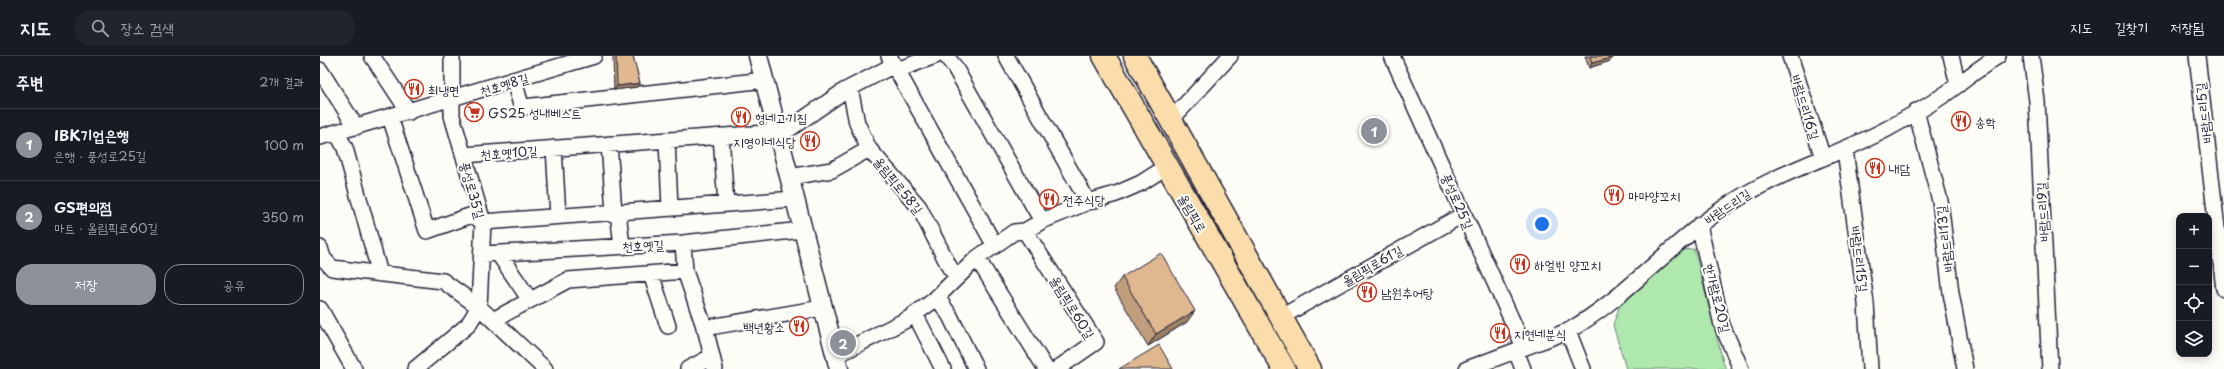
<!DOCTYPE html>
<html lang="ko">
<head>
<meta charset="utf-8">
<style>
  body { margin:0; font-family:"Playpen Sans","Poor Story",sans-serif; background:#20242c; color:#f1f3f6 }
  .controls { position:absolute; right:12px; bottom:12px; display:grid; overflow:hidden; border-radius:8px; box-shadow:0 2px 10px #0003 }
  .controls button { width:36px; height:36px; display:grid; place-items:center; padding:0; border:0; border-bottom:1px solid #363941; background:#171b24; color:#f1f3f6; font:20px sans-serif }
  .you { position:absolute; left:1222px; top:168px; width:14px; height:14px; margin:-10px; border:3px solid #fff; border-radius:50%; background:#1a73e8; box-shadow:0 0 0 6px #1a73e833 }
  .badge { display:grid; place-items:center; width:26px; height:26px; border-radius:50%; background:#8c9099; color:#fff; font-size:13px; font-weight:700 }
  .pin { position:absolute; translate:-50% -50%; border:2px solid #fff; box-shadow:0 1px 4px #0006 }
  .list { margin:0; padding:0; list-style:none }
  h2 { display:flex; justify-content:space-between; align-items:center; height:52px; margin:0; padding:0 16px; font-size:17px }
  h2 small { font-size:13px; font-weight:400; color:#9ea1a6 }
  .list li { display:grid; grid-template-columns:26px 1fr auto; gap:12px; align-items:center; box-sizing:border-box; height:72px; padding:0 16px; border-top:1px solid #363941 }
  .list b { display:block; font-size:15px; white-space:nowrap }
  .list p { margin:0; font-size:13px; white-space:nowrap; color:#9ea1a6 }
  .list em { font-size:13px; font-style:normal; color:#9ea1a6 }
  .actions { display:flex; gap:8px; padding:12px 16px }
  .actions a { flex:1; padding:9px 0; border:1px solid #8c9099; border-radius:16px; text-align:center; font-size:14px; color:#8c9099 }
  .actions .main { background:#8c9099; color:#fff }
  .icon { flex:none; width:22px; height:22px; fill:none; stroke:currentColor; stroke-width:2; stroke-linecap:round; stroke-linejoin:round }
  .map { position:relative; flex:none; width:1904px; height:313px; overflow:hidden }
  header { display:flex; align-items:center; gap:24px; box-sizing:border-box; height:56px; padding:0 20px; background:#171b24; border-bottom:1px solid #363941 }
  header strong { font-size:19px }
  nav { display:flex; gap:22px; margin-inline-start:auto; font-size:14px }
  .search { width:280px; height:36px; background:#20242c; display:flex; align-items:center; gap:10px; box-sizing:border-box; padding:0 14px; border-radius:16px; color:#9ea1a6; font-size:15px }
  main { display:flex }
  aside { flex:1; background:#171b24 }
  .map>svg:first-child { display:block }
</style>
</head>
<body>
<header>
<strong>지도</strong>
<div class="search"><svg class="icon" aria-label="search" viewBox="0 0 24 24"><circle cx="10" cy="10" r="6"/><path d="M15 15l6 6"/></svg>장소 검색</div>
<nav><a>지도</a><a>길찾기</a><a>저장됨</a></nav>
</header>
<main>
<aside>
<h2>주변<small>2개 결과</small></h2>
<ul class="list">
<li><span class="badge">1</span><div><b>IBK기업은행</b><p>은행 · 풍성로25길</p></div><em>100 m</em></li>
<li><span class="badge">2</span><div><b>GS편의점</b><p>마트 · 올림픽로60길</p></div><em>350 m</em></li>
</ul>
<div class="actions"><a class="main">저장</a><a>공유</a></div>
</aside>
<div class="map">
<svg width="1904" height="313" viewBox="0 0 1904 313">
  <rect width="100%" height="100%" fill="#fdfcf7"/>
  <filter id="ink" filterUnits="userSpaceOnUse"><feTurbulence type="fractalNoise" baseFrequency=".025" numOctaves="2"/><feDisplacementMap in="SourceGraphic" scale="8" xChannelSelector="R" yChannelSelector="G"/><feConvolveMatrix kernelMatrix="1 2 1 2 8 2 1 2 1" color-interpolation-filters="sRGB"/></filter>
  <g filter="url(#ink)">
    <!-- green -->
    <path fill="#aee8ad" stroke="#688574" d="M1374,193L1404,309L1407,313H1306L1293,269L1301,246L1363,194Z"/>
    <g fill="none" stroke-linecap="round" stroke-linejoin="round">
      <!-- minor casing -->
      <g stroke="#22223b" stroke-width="18">
        <path id="minor" d="M52,0L89,56
          M569,0L675,190
          M626,0L634,10L722,165
          M686,0L768,146
          M1072,0L1204,291
          M1470,0L1503,102
          M1631,0L1638,29
          M1711,0L1717,45L1730,313
          M1877,0L1904,233
          M0,14L36,71
          M577,14L615,0
          M194,25L201,49L204,51L445,24
          M530,32L537,67L549,93L599,151L630,212L638,221
          M1596,55L1620,145L1631,237L1645,313
          M70,61L107,175L152,159L163,166L475,143
          M851,64L910,0
          M17,77L25,92L60,218
          M401,80L406,148
          M459,80L524,35L574,9
          M0,81L274,0
          M347,84L350,152
          M289,88L294,156
          M234,92L238,160
          M1525,94L1546,247L1550,313
          M143,99L458,76
          M469,121L512,114L549,93
          M298,156L302,190
          M1379,169L1402,269L1421,313
          M705,175L776,286L737,313
          M363,187L365,215L386,276L395,313
          M0,192L3,202L12,212L123,225L159,251L225,313
          M178,197L210,244
          M163,198L363,187L482,174
          M657,202L726,313
          M331,218L348,270
          M617,241L630,260L656,313
          M0,253L34,313
          M595,258L623,313
          M961,261L1144,158
          M173,264L248,224L365,215
          M384,272L502,252
          M1248,275L1263,313
          M1196,295L1203,313
          M515,300L588,263L613,245L657,202L694,176L705,175L722,165L768,146L796,138L821,127L846,111
          M95,313L148,269L159,251L163,166L132,60V0
          M368,313L391,301
          M1147,313L1248,275C1309,240 1352,185 1411,147C1460,115 1516,100 1567,73C1591,60 1617,45 1639,28C1652,18 1664,9 1678,0"/>
      </g>
      <!-- tertiary casing -->
      <g stroke="#22223b" stroke-width="21">
        <path id="tertiary" d="M438,0L519,313"/>
      </g>
      <!-- primary casing -->
      <g stroke="#22223b" stroke-width="25">
        <path id="primary" d="M784,0L964,313
          M815,0L990,313"/>
      </g>
      <!-- minor -->
      <use href="#minor" stroke="#fdfcf7" stroke-width="15"/>
      <!-- tertiary -->
      <use href="#tertiary" stroke="#fdfcf7" stroke-width="18"/>
      <!-- primary -->
      <use href="#primary" stroke="#faddab" stroke-width="22"/>
    </g>
    <!-- wall -->
    <path fill="#c09e7c" stroke="#22223b" d="M294,0H313L320,27L317,31L294,34L293,1Z
      M1265,0H1293L1290,5L1269,12Z
      M802,221L867,266L828,290L794,232Z"/>
    <!-- shaded-wall -->
    <path fill="#9c8165" stroke="#22223b" d="M1294,1L1290,5L1269,12L1272,7Z
      M320,27L317,31L294,34L297,30Z
      M875,255L867,266L828,290L836,278Z"/>
    <!-- building -->
    <path fill="#dfb890" stroke="#22223b" d="M296,0H313L320,27L297,30Z
      M1270,0H1293L1294,1L1272,7Z
      M841,197L875,255L836,278L802,221Z
      M839,289L853,313H799Z"/>
  </g>
  <!-- icons -->
  <defs>
    <g id="restaurant-ring" transform="scale(1)"><circle r="9.5" fill="#fdfcf7" stroke="#c8321e" stroke-width="1.5"/><path d="M-5-6h1v4h1v-4h1v4h1v-4h1v5L-1.5 .5V6h-2V.5L-5-1ZM5-6V6H3V1.5H1.5Q1.5-4 5-6Z" fill="#c8321e"/></g>
    <g id="supermarket-ring" transform="scale(1)"><circle r="9.5" fill="#fdfcf7" stroke="#c8321e" stroke-width="1.5"/><path d="M-6-5.5h2.5l.6 2H6L4.5 2H-2.5L-4.4-4H-6ZM-1.5 3.2a1.3 1.3 0 1 0 .1 0ZM3 3.2a1.3 1.3 0 1 0 .1 0Z" fill="#c8321e"/></g>
  </defs>
  <g fill-rule="evenodd">
    <use href="#restaurant-ring" x="94" y="33"/>
    <use href="#supermarket-ring" x="154" y="56"/>
    <use href="#restaurant-ring" x="421" y="61"/>
    <use href="#restaurant-ring" x="1641" y="65"/>
    <use href="#restaurant-ring" x="490" y="85"/>
    <use href="#restaurant-ring" x="1555" y="112"/>
    <use href="#restaurant-ring" x="1294" y="139"/>
    <use href="#restaurant-ring" x="729" y="143"/>
    <use href="#restaurant-ring" x="1200" y="208"/>
    <use href="#restaurant-ring" x="1047" y="236"/>
    <use href="#restaurant-ring" x="479" y="270"/>
    <use href="#restaurant-ring" x="1180" y="277"/>
  </g>
  <g text-anchor="middle" dominant-baseline="central" stroke-width="4" stroke-linejoin="round" paint-order="stroke">
    <!-- street labels -->
    <g font-size="13" fill="#22223b" stroke="#fdfcf7">
      <text transform="translate(184 28) rotate(-17)">천호옛8길</text>
      <text transform="translate(1486 51) rotate(73)">바람드리16길</text>
      <text transform="translate(1883 57) rotate(-97)">바람드리5길</text>
      <text transform="translate(189 96) rotate(-4)">천호옛10길</text>
      <text transform="translate(579 129) rotate(51)">올림픽로58길</text>
      <text transform="translate(153 134) rotate(74)">풍성로35길</text>
      <text transform="translate(1138 145) rotate(66)">풍성로25길</text>
      <text transform="translate(1407 150) rotate(-34)">바람드리길</text>
      <text transform="translate(1722 156) rotate(-93)">바람드리9길</text>
      <text transform="translate(873 157) rotate(60)">올림픽로</text>
      <text transform="translate(1624 183) rotate(-97)">바람드리13길</text>
      <text transform="translate(323 189) rotate(-3)">천호옛길</text>
      <text transform="translate(1540 203) rotate(83)">바람드리15길</text>
      <text transform="translate(1052 209) rotate(-30)">올림픽로61길</text>
      <text transform="translate(1398 242) rotate(76)">한가람로20길</text>
      <text transform="translate(753 251) rotate(58)">올림픽로60길</text>
    </g>
    <!-- poi labels -->
    <g font-size="13" fill="#22223b" stroke="#fdfcf7" text-anchor="start">
      <text x="108" y="33">최냉면</text>
      <text x="168" y="56">GS25 성내베스트</text>
      <text x="435" y="61">형네고기집</text>
      <text x="1655" y="65">송학</text>
      <text x="476" y="85" text-anchor="end">지영이네식당</text>
      <text x="1569" y="112">내담</text>
      <text x="1308" y="139">마마양꼬치</text>
      <text x="743" y="143">전주식당</text>
      <text x="1214" y="208">하얼빈 양꼬치</text>
      <text x="1061" y="236">남원추어탕</text>
      <text x="465" y="270" text-anchor="end">백년황소</text>
      <text x="1194" y="277">지현네분식</text>
    </g>
  </g>
</svg>
<div class="controls">
<button>+</button>
<button>−</button>
<button><svg class="icon" aria-label="locate" viewBox="0 0 24 24"><circle cx="12" cy="12" r="6"/><path d="M12 2v4M12 18v4M2 12h4M18 12h4"/></svg></button>
<button><svg class="icon" aria-label="layers" viewBox="0 0 24 24"><path d="M12 4l9 5-9 5-9-5zM3 14l9 5 9-5"/></svg></button>
</div>
<div class="you"></div>
<div class="pin badge" style="left:1054px;top:75px">1</div>
<div class="pin badge" style="left:523px;top:287px">2</div>
</div>
</main>
</body>
</html>
